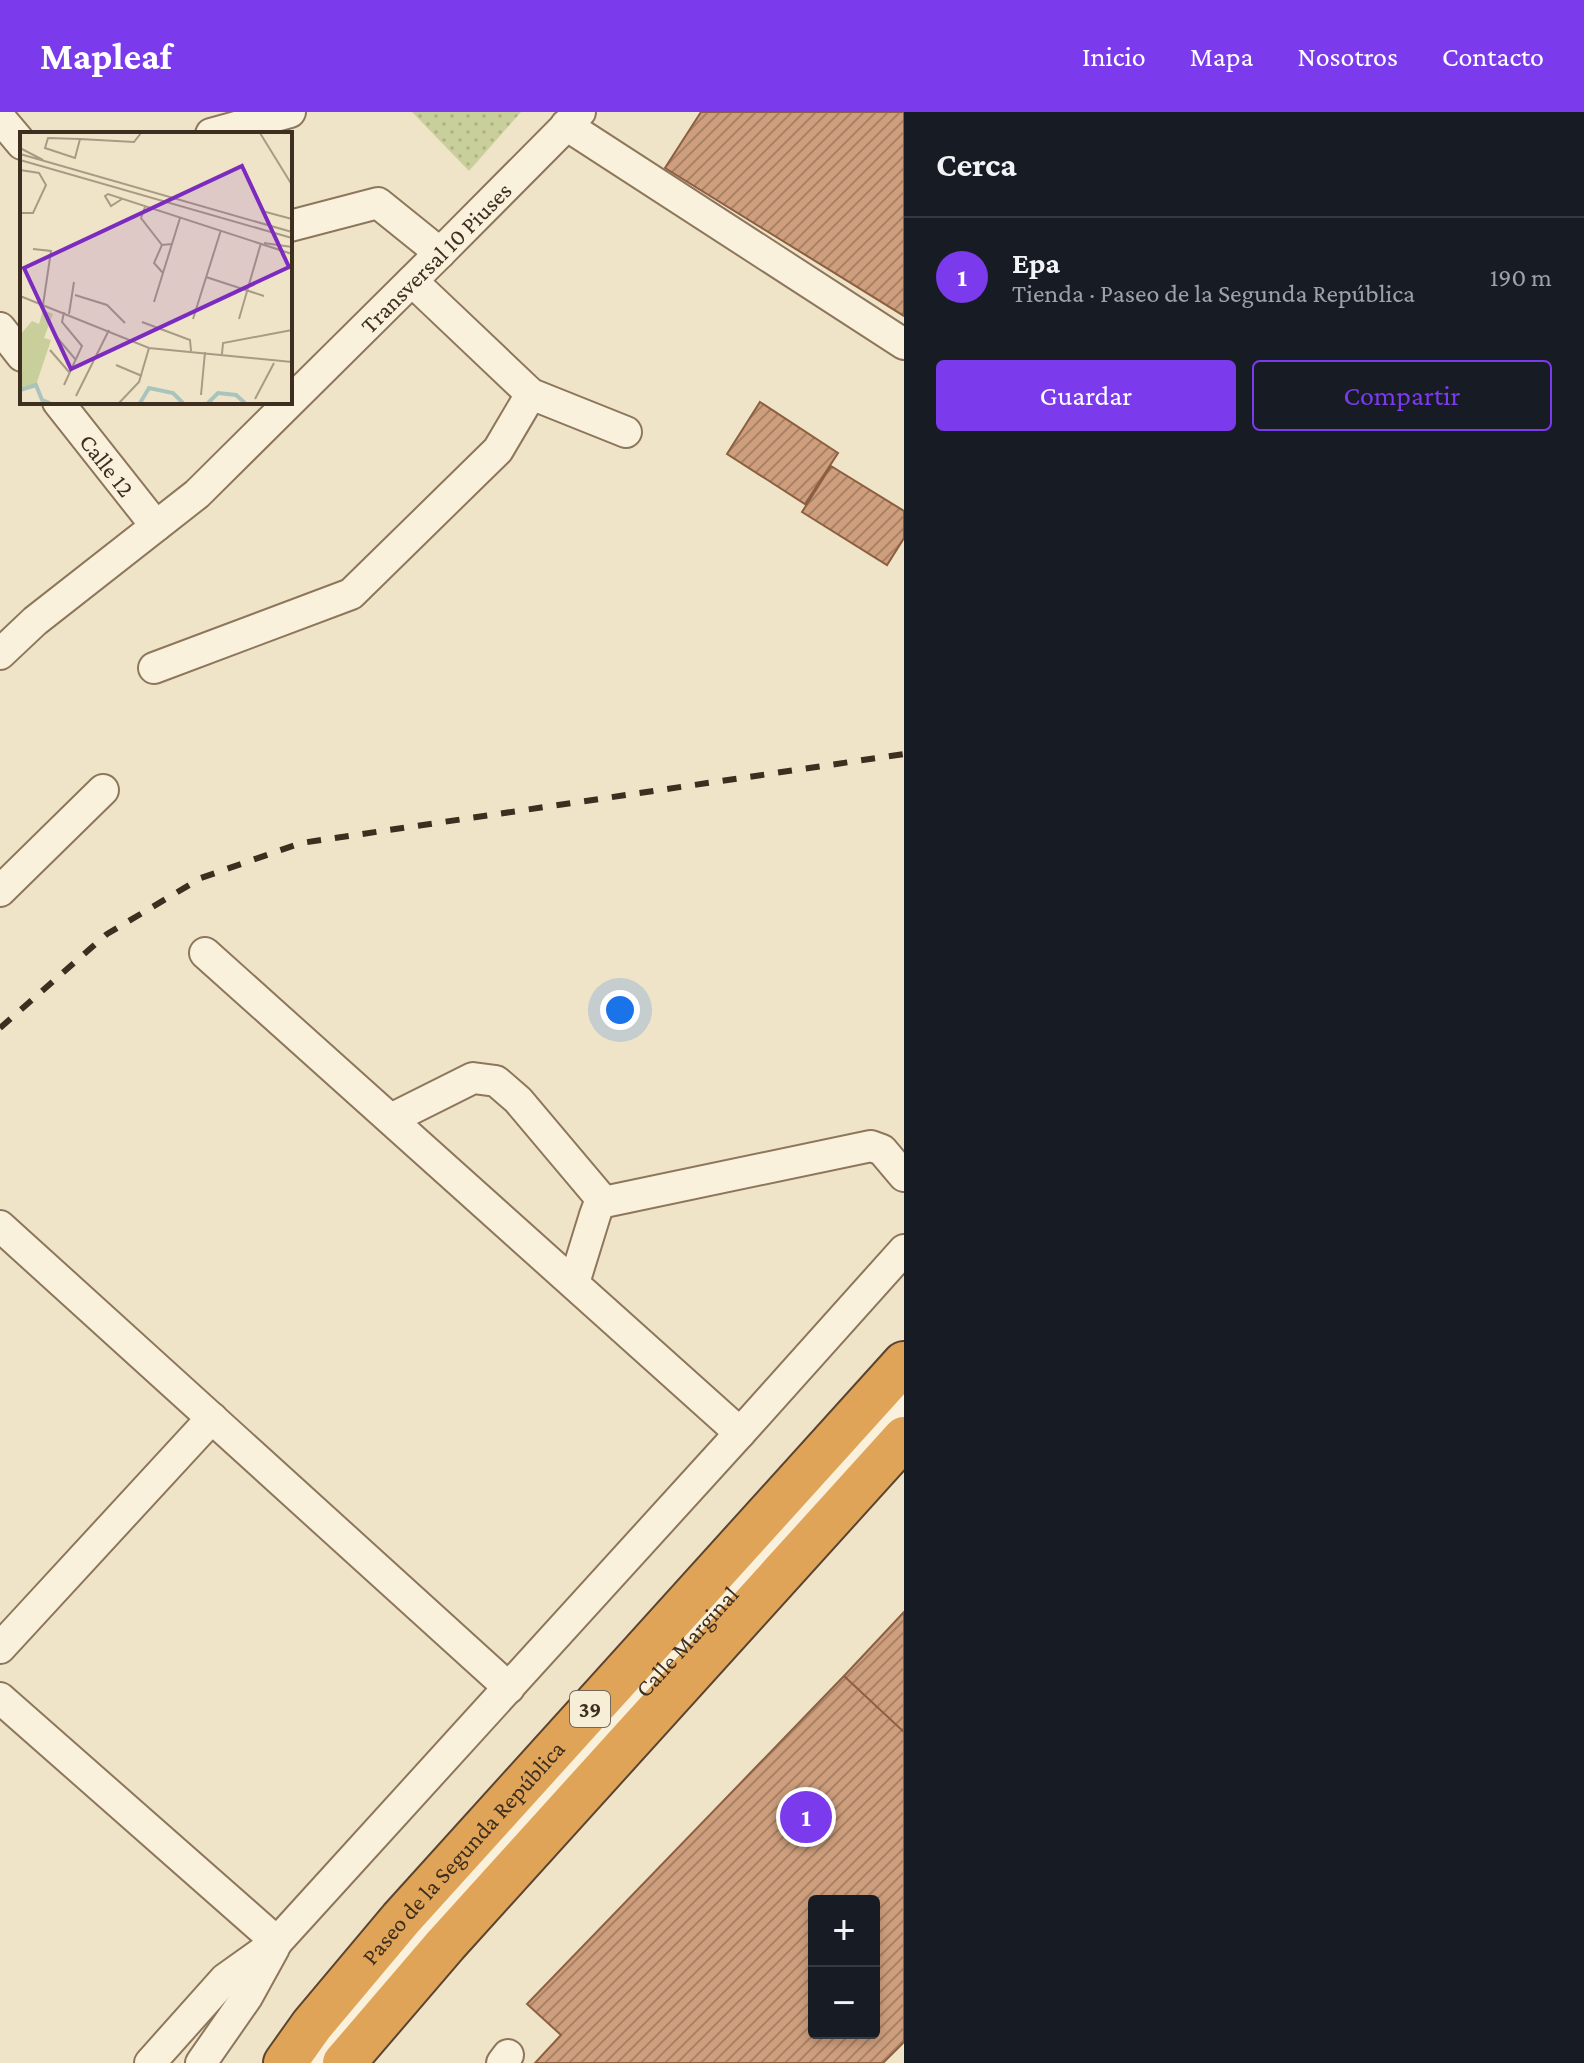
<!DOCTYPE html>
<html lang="es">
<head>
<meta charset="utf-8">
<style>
  body { margin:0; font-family:"Crimson Pro",serif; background:#20242c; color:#f1f3f6 }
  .controls { position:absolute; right:24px; bottom:24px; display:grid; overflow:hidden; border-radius:8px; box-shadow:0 4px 12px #0003 }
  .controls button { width:72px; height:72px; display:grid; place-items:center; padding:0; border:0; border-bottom:2px solid #363941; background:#171b24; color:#f1f3f6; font:40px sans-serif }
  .you { position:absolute; left:620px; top:898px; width:28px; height:28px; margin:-20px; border:6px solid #fff; border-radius:50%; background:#1a73e8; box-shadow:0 0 0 12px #1a73e833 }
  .badge { display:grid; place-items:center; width:52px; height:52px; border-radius:50%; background:#7c3aed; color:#fff; font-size:26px; font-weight:700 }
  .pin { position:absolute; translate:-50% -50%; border:4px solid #fff; box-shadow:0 2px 8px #0006 }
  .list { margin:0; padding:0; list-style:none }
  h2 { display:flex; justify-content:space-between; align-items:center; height:104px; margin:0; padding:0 32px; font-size:34px }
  h2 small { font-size:26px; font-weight:400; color:#9ea1a6 }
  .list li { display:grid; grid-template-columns:52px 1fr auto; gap:24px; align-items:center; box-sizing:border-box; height:120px; padding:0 32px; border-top:2px solid #363941 }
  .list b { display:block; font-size:30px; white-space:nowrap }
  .list p { margin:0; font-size:26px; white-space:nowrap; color:#9ea1a6 }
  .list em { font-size:26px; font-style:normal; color:#9ea1a6 }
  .actions { display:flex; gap:16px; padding:24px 32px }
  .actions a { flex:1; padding:18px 0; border:2px solid #7c3aed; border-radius:8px; text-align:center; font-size:28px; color:#7c3aed }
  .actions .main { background:#7c3aed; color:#fff }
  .map { position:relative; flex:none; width:904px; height:1951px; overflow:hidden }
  header { display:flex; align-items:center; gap:48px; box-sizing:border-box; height:112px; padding:0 40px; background:#7c3aed; color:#fff }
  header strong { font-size:38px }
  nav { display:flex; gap:44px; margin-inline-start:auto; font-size:28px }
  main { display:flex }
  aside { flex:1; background:#171b24 }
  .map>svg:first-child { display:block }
</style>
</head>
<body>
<header>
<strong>Mapleaf</strong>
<nav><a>Inicio</a><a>Mapa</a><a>Nosotros</a><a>Contacto</a></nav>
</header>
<main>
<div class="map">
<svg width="904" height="1951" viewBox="0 0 904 1951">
  <defs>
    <pattern id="grass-dots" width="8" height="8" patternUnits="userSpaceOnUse" patternTransform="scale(2)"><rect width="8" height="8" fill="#c9cf9b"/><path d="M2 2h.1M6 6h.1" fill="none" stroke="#aeb285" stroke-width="1.8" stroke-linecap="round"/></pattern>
    <pattern id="building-hatch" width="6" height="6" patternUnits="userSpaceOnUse" patternTransform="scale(2)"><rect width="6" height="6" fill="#cf9f7d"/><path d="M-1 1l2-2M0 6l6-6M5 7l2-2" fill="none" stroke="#a98266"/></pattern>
  </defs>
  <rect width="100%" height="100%" fill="#f0e4c8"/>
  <!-- grass -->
  <path fill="url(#grass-dots)" d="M412,0H521L469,59Z"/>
  <!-- building -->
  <path fill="url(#building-hatch)" stroke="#8d5f41" stroke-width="2" fill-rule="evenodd" d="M701,0H904V204L665,56Z
    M760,290L838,341L805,392L727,342Z
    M831,354L904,399V426L887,453L802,400Z
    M904,1500V1620L844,1564Z
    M844,1564L904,1620V1930L883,1951H535L561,1923L527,1892ZM814,1789H874V1921H814Z"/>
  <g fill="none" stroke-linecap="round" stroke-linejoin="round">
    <!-- minor casing -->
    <g stroke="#8d765c" stroke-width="34">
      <g id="minor">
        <path d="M0,6L22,32"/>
        <path d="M566,13L904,232"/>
        <path d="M211,22L290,0"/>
        <path d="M290,114L378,91L440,141"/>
        <path d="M412,169L531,282L626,320"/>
        <path d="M0,216L22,244"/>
        <path id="s1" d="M58,290L156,414"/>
        <path id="s2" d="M0,542L35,509L197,382L440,141L580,0"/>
        <path d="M154,556L351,482L498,338L531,282"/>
        <path d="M0,779L103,678"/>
        <path d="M205,841L740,1321"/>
        <path d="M391,1007L473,966L496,969L518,988L604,1090"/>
        <path d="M0,1114L509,1576"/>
        <path d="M574,1171L595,1103L598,1095L604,1090L871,1034L882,1038L904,1064"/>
        <path d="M0,1536L212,1306"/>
        <path d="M0,1586L277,1830"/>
        <path d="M150,1951L225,1867L277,1830L740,1321L904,1138"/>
        <path d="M201,1951L247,1885L274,1836"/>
        <path id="s3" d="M312,1951L397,1848L904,1289"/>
        <path d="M502,1951L508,1943"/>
      </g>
    </g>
    <!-- highway casing -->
    <g stroke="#5b4430" stroke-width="46">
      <g id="highway">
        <path id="s4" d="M285,1951L312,1913L401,1807L904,1251"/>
        <path d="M344,1951L446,1832L904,1326"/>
      </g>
    </g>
    <!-- minor -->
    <use href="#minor" stroke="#faf1dc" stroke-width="30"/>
    <!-- highway -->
    <use href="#highway" stroke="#e0a458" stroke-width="42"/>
    <!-- rail -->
    <path stroke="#3d2e20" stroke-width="6" stroke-dasharray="14 14" stroke-linecap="butt" d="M0,916L107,822L201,766L301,731L904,642"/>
  </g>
  <g text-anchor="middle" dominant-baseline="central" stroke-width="6" stroke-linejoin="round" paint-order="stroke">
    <!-- shield labels -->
    <rect fill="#f7eed8" stroke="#756857" stroke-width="2" x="570" y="1579" width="40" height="36" rx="6"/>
    <g font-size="22" font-weight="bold" fill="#3d2e20">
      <text x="590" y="1597">39</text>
    </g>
    <!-- street labels -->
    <g font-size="24" fill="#3d2e20" stroke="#f7eed8">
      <text stroke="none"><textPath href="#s2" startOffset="590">Transversal 10 Piuses</textPath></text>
      <text stroke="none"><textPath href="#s1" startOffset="80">Calle 12</textPath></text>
      <text stroke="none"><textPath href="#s3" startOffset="564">Calle Marginal</textPath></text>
      <text stroke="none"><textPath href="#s4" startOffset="276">Paseo de la Segunda República</textPath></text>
    </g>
  </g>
  <!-- overview -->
  <g transform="translate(20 20)">
    <rect width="272" height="272" fill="#f0e4c8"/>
    <path d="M23,178L33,182L24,206L31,208L16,253L0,258V203L12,189L19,192Z" fill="#c9cf9b"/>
    <path fill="none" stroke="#a9c4bc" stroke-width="4" d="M0,258L16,253L22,268L30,271M120,271L129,256L153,261L163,271M188,271L198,261L216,263L225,271"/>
    <path fill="none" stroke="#a89b85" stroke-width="2" d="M240,1L272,53M60,7L55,26L25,16L28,6L60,7L114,10L121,1M0,16L23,28M0,22L272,100M0,28L272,106M0,38L19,41L26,53L13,81H0M102,67L91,74L85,64L88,62L272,122M125,75L121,86L142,113L152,112M242,79L272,87M244,111L272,115M142,113L134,131L143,141M13,117L31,119L23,173M186,145L244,164M55,163L87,173L105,191M0,164L129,216L272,230M134,170L160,86M44,180L42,190L62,214L44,253M49,182L54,150M173,187L201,98M219,187L241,111M122,190L170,208L171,219M34,202L56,228M30,218L49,240M202,222L203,211L272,198M96,233L122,244M181,263L185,220M56,264L89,198M235,267L254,231M99,271L119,250L129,216"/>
    <path fill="#7b2cbf" fill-opacity="0.15" stroke="#7b2cbf" stroke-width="4" d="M222,34L269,135L51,237L4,136Z"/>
    <rect width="272" height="272" fill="none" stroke="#3d2e20" stroke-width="4"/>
  </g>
</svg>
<div class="controls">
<button>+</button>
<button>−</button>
</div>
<div class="you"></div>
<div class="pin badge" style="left:806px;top:1705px">1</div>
</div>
<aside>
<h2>Cerca<small></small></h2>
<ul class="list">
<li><span class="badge">1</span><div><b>Epa</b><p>Tienda · Paseo de la Segunda República</p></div><em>190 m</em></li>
</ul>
<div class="actions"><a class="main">Guardar</a><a>Compartir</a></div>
</aside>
</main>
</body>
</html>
